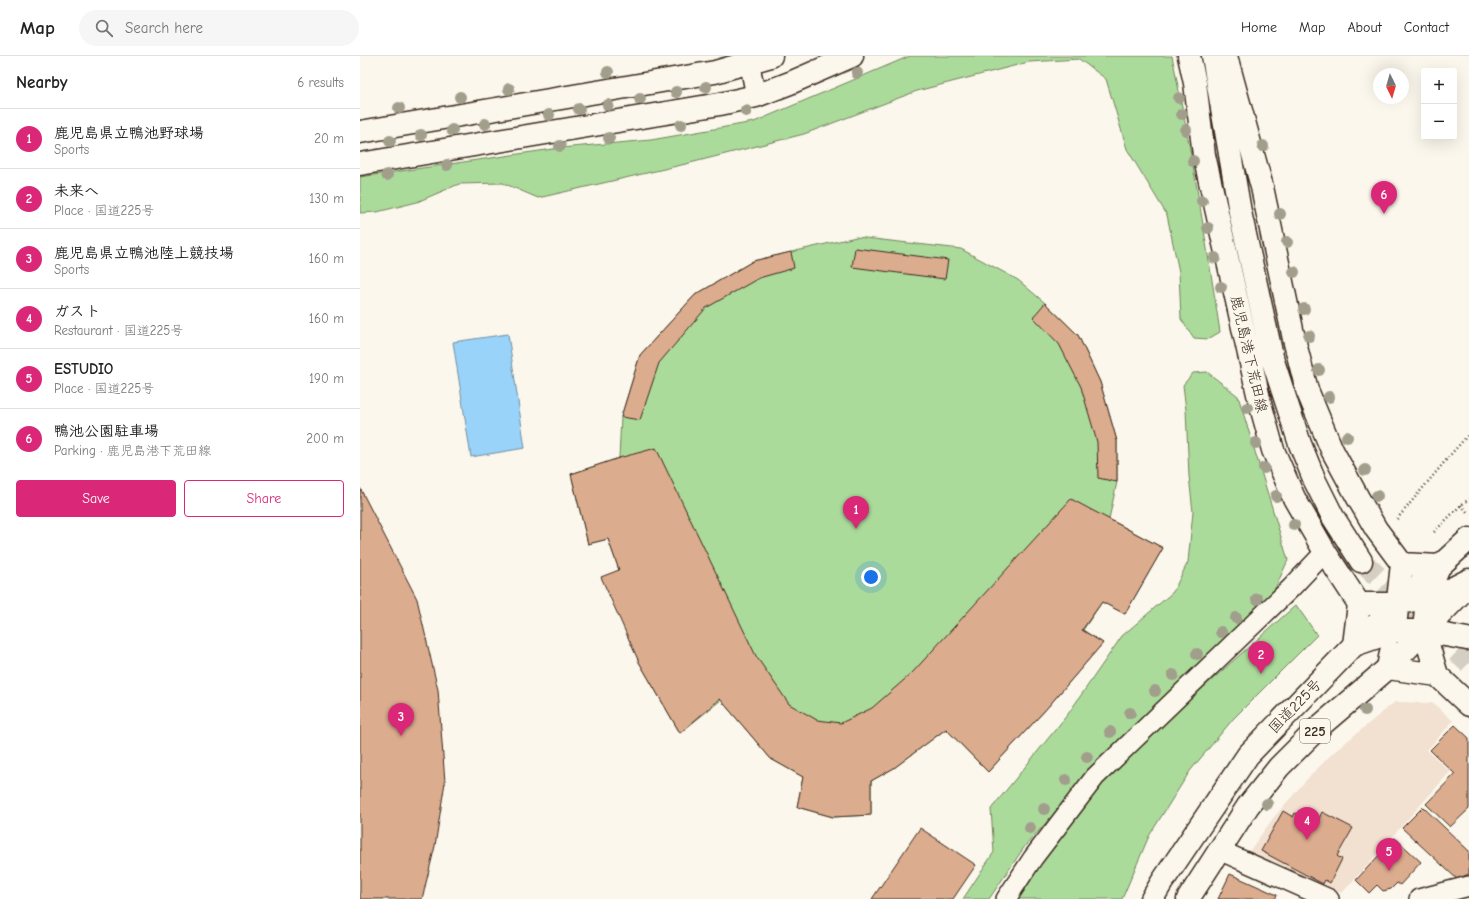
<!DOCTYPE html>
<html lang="en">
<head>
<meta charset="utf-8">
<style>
  body { margin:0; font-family:"Comic Neue","Klee One",sans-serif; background:#f6f6f6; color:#222 }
  .controls { position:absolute; right:12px; top:12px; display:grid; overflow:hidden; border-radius:4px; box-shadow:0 4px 16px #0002 }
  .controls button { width:36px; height:36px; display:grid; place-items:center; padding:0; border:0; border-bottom:1px solid #e0e0e0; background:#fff; color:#222; font:20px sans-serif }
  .compass { position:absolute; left:1013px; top:12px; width:36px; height:36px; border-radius:50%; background:#fff; box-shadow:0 4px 16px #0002; rotate:175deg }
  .you { position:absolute; left:511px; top:521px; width:14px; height:14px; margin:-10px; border:3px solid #fff; border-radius:50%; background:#1a73e8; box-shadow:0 0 0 6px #1a73e833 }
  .badge { display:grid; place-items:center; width:26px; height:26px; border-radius:50%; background:#db2777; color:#fff; font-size:13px; font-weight:700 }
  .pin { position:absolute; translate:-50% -33px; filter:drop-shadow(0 1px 2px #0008) }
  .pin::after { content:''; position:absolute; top:21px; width:14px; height:12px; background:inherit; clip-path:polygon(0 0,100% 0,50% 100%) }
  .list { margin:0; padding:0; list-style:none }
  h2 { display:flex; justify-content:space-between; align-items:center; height:52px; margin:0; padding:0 16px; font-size:17px }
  h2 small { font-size:13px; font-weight:400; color:#767676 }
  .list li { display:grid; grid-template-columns:26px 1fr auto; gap:12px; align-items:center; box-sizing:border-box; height:60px; padding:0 16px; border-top:1px solid #e0e0e0 }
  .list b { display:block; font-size:15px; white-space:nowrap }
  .list p { margin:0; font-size:13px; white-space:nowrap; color:#767676 }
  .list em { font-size:13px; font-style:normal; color:#767676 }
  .actions { display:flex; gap:8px; padding:12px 16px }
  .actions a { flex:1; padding:9px 0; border:1px solid #db2777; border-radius:4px; text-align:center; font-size:14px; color:#db2777 }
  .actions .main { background:#db2777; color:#fff }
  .icon { flex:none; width:22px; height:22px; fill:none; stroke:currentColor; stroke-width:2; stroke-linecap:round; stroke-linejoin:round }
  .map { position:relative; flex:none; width:1109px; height:843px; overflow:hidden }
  header { display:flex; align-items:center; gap:24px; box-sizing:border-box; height:56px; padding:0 20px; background:#fff; border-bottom:1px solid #e0e0e0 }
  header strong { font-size:19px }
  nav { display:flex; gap:22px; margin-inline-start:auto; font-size:14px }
  .search { width:280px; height:36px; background:#f6f6f6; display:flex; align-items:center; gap:10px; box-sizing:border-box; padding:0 14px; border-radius:22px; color:#767676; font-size:15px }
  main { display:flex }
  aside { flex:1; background:#fff }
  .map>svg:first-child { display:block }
</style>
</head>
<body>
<header>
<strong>Map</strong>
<div class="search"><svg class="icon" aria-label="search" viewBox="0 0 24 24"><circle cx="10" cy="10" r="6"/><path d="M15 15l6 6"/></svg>Search here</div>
<nav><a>Home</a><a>Map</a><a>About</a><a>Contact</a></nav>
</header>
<main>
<aside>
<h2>Nearby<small>6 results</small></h2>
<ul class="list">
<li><span class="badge">1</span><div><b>鹿児島県立鴨池野球場</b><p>Sports</p></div><em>20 m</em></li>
<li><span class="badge">2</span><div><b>未来へ</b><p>Place · 国道225号</p></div><em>130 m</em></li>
<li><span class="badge">3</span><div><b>鹿児島県立鴨池陸上競技場</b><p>Sports</p></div><em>160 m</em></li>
<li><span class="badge">4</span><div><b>ガスト</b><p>Restaurant · 国道225号</p></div><em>160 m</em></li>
<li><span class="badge">5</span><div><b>ESTUDIO</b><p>Place · 国道225号</p></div><em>190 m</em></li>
<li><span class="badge">6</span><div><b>鴨池公園駐車場</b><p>Parking · 鹿児島港下荒田線</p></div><em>200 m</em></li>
</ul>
<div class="actions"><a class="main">Save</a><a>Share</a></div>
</aside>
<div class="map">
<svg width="1109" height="843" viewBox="0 0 1109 843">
  <rect width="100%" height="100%" fill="#fbf7ec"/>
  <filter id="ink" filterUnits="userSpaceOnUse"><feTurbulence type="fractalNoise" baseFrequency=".025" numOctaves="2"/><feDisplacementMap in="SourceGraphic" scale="8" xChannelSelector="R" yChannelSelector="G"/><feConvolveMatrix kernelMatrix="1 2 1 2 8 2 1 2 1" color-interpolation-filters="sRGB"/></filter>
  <g filter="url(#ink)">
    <!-- built -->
    <path fill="#f2e0d0" d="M1035,646L1073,647L1093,665L1067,694L1090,716L982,837L888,797L914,761L949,721L974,696Z"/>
    <!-- green -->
    <path fill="#abdb9b" stroke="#73825c" d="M550,0H812C831,92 846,184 860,276L848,283L834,282L821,263L819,216L807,159L767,93L746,23L719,3L669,6L557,35L444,78L330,107L178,142L143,127L99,128L57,146L17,156L0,157V121L200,92L291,84L394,66Z
      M496,181L601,193L658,224L685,247L718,279L740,326L757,385V426L749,463L803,492L765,558L742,546L723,574L743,587L687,652L628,716L586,673L534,712L511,725V759L473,761L437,751L443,721L411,703L361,644L320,677L279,606L259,514L248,483L228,488L211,418L259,402L261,361L280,299L335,239L393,205Z
      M847,316L878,340L928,504L914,535L760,685L665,790L629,843H603L634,796L631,753L708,658L762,580L813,536L828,506L833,456L829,420L826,354L823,329L833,317Z
      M936,549L957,579L873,663L830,715L789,780L762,843H659L681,808L744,724L836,638Z"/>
    <!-- water -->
    <path fill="#99d3f9" stroke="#738fa1" d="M148,278L165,392L111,401L93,286Z"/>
    <!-- building -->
    <path fill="#dcac8e" stroke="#3b2a1e" d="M495,192L588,204L585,223L492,211Z
      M431,196L434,212L399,222L346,252L299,307L280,364L261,361L280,299L335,239L393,205Z
      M685,247L718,279L740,326L757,385V426L738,422L737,386L721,331L699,288L673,261Z
      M296,392L396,600L429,648L457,664L481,667L512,652L552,617L711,443L803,492L765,558L742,546L722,574L743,587L687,652L628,716L586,673L534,712L511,725V759L473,761L437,751L443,721L411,703L360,643L320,677L279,606L241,521L259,514L248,483L228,488L211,418L259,402Z
      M0,432L57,543L78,634L85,726L75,790L62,843H0Z
      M1095,669L1109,682V753L1090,771L1066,748L1095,718L1070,694Z
      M1063,751L1109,795V818L1097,823L1042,772Z
      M923,755L933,761L935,757L956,769L962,756L993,772L977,800L982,803L970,827L965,824L963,828L901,795Z
      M560,772L616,809L593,843H512Z
      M1035,782L1061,806L1040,829L1037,827L1031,833L1023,835L1017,829L1009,837L996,824Z
      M870,818L917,839L915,843H858Z"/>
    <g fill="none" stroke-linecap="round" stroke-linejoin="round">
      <!-- secondary-tunnel -->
      <path stroke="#d5cec3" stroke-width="22" stroke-dasharray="22 11" stroke-linecap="butt" d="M1001,505L1109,607"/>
      <!-- minor casing -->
      <g stroke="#3b2a1e" stroke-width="22">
        <path id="minor" d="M388,0L396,40
          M859,794L969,843
          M646,843L673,802L735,721L931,532L965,496
          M1059,843L1109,830"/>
      </g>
      <!-- tertiary casing -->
      <g stroke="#3b2a1e" stroke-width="25">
        <path id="tertiary" d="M0,76L355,16L411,0
          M0,108L360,48L396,40L430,27L492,0"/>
      </g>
      <!-- secondary casing -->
      <g stroke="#3b2a1e" stroke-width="25">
        <path id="secondary" d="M829,0L835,27L844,99L900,347L913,394L934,442L965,496L999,548
          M853,0L880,156L913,305L940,388L955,425L973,461L1001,505
          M866,0L902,131L934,283L947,334L972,394L998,442L1016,473L1042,508
          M1042,508L1079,510L1067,541L1064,575L1077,619L1109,649
          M999,548L994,589L1035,575H1064L1107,583
          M999,548H1038L1087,535L1109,524
          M1036,562L1042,508
          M1031,596L1028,612L1077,619"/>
      </g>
      <!-- trunk casing -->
      <g stroke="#3b2a1e" stroke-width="25">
        <path id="trunk" d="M792,843L802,826L888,699L994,589L1109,483
          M828,843L888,750L919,711L959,671L1028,612L1109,529"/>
      </g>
      <!-- path -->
      <path stroke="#3b2a1e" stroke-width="2.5" stroke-dasharray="1 3" stroke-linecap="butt" d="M1101,449L1109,458
        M1037,463L1092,397L1109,378
        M1074,476L1101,449L1109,443"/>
      <!-- minor -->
      <use href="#minor" stroke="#fbf7ec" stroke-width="19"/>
      <!-- tertiary -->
      <use href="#tertiary" stroke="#fbf7ec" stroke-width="22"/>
      <!-- secondary -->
      <use href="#secondary" stroke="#fbf7ec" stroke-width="22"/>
      <!-- trunk -->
      <use href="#trunk" stroke="#fbf7ec" stroke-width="22"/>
    </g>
    <!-- trees -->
    <g fill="#a19e8c">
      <circle cx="248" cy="16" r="6"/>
      <circle cx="497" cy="17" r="6"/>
      <circle cx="346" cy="31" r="6"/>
      <circle cx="149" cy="33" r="6"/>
      <circle cx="316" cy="36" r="6"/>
      <circle cx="100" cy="41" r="6"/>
      <circle cx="819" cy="42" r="6"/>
      <circle cx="280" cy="43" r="6"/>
      <circle cx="248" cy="49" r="6"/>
      <circle cx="39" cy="52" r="6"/>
      <circle cx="219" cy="53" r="6"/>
      <circle cx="386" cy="55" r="6"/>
      <circle cx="822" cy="58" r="6"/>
      <circle cx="189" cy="59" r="6"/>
      <circle cx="125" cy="68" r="6"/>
      <circle cx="321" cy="69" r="6"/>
      <circle cx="92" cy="74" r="6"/>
      <circle cx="826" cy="74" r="6"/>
      <circle cx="61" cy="79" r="6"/>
      <circle cx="249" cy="82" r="6"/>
      <circle cx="30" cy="85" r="6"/>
      <circle cx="200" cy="90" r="6"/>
      <circle cx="903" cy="90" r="6"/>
      <circle cx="833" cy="105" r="6"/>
      <circle cx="87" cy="109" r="6"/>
      <circle cx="27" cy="119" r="6"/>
      <circle cx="842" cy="145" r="6"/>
      <circle cx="920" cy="158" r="6"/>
      <circle cx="848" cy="172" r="6"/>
      <circle cx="927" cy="186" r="6"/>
      <circle cx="855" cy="202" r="6"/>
      <circle cx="934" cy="216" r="6"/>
      <circle cx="861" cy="231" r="6"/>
      <circle cx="944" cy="253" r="6"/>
      <circle cx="949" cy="280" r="6"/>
      <circle cx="959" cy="314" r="6"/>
      <circle cx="969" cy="341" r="6"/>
      <circle cx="887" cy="352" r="6"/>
      <circle cx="987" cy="381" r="6"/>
      <circle cx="896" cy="387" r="6"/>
      <circle cx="904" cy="412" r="6"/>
      <circle cx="1005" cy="414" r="6"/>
      <circle cx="916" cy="440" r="6"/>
      <circle cx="1017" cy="440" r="6"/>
      <circle cx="934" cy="469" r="6"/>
      <circle cx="897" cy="543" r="6"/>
      <circle cx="876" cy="562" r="6"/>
      <circle cx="861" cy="576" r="6"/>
      <circle cx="837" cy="598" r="6"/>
      <circle cx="813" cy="619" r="6"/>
      <circle cx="795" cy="635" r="6"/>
      <circle cx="1005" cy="654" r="6"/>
      <circle cx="770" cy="657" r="6"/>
      <circle cx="750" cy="676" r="6"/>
      <circle cx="727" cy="701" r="6"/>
      <circle cx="706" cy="724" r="6"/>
      <circle cx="907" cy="748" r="6"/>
      <circle cx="684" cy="753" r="6"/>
      <circle cx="670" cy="772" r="6"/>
    </g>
  </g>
  <g text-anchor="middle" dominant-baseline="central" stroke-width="3" stroke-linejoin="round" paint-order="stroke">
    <!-- shield labels -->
    <rect fill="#fbf7ec" stroke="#75685c" stroke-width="1" x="940" y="663" width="30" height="24" rx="3"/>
    <g font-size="14" font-weight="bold" fill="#3b2a1e">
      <text x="955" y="675">225</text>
    </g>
    <!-- street labels -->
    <g font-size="15" fill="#3b2a1e" stroke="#fbf7ec">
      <text transform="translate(889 298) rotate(77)">鹿児島港下荒田線</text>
      <text transform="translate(935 650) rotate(-46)">国道225号</text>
    </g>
  </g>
</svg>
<div class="controls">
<button>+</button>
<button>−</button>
</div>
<svg class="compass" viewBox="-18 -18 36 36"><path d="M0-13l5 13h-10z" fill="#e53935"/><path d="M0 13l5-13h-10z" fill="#767676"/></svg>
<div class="you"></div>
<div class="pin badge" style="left:496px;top:473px">1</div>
<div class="pin badge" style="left:901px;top:618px">2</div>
<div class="pin badge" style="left:41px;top:680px">3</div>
<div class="pin badge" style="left:947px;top:784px">4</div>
<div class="pin badge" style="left:1029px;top:815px">5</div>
<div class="pin badge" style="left:1024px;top:158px">6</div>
</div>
</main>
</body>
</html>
